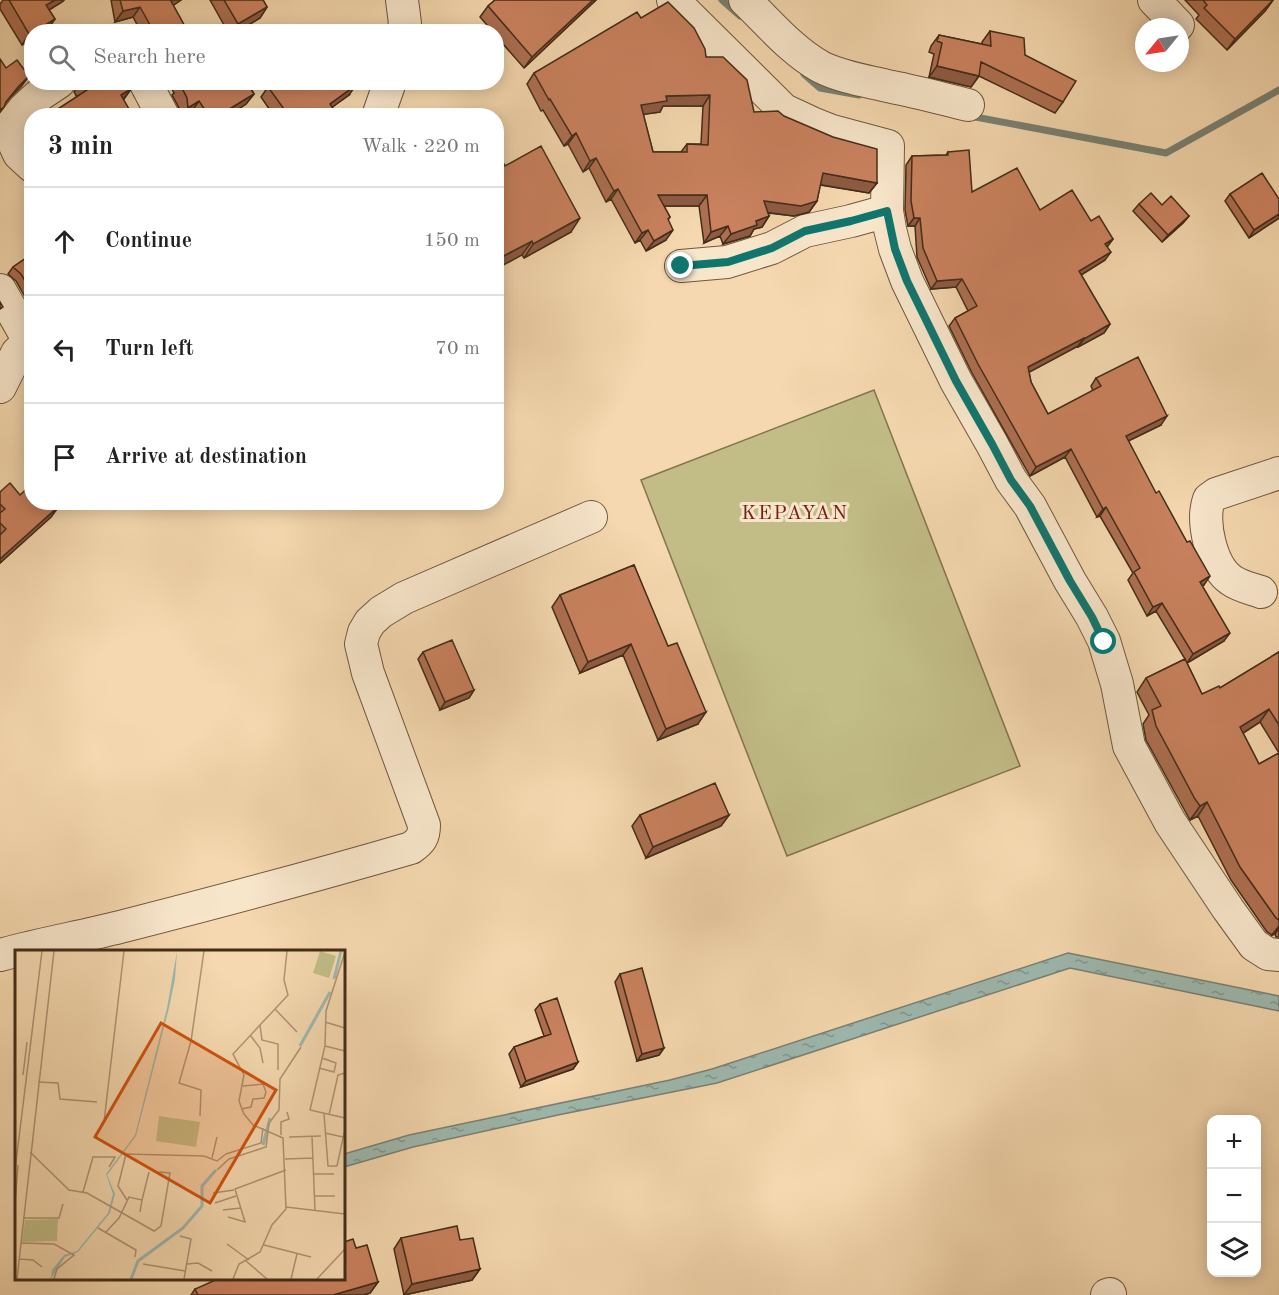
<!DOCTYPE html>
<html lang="en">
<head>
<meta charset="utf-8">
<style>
  body { margin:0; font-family:"Old Standard TT",serif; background:#f2f2f2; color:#222 }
  .controls { position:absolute; right:18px; bottom:18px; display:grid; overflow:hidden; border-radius:12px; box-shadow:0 3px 15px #0003 }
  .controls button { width:54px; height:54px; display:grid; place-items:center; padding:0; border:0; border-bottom:2px solid #e0e0e0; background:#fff; color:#222; font:30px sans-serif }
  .compass { position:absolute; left:1135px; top:18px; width:54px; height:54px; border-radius:50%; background:#fff; box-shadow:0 3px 15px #0003; rotate:240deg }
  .stop { position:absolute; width:18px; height:18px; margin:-14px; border:4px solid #0f766e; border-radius:50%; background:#fff }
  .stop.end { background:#0f766e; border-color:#fff; box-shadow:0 2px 6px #0008 }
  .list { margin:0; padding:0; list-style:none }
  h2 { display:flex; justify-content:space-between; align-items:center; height:78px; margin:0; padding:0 24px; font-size:26px }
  h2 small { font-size:20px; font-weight:400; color:#767676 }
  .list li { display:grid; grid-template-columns:39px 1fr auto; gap:18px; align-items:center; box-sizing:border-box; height:108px; padding:0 24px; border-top:2px solid #e0e0e0 }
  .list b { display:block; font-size:22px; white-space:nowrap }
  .list em { font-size:20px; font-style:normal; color:#767676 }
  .icon { flex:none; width:33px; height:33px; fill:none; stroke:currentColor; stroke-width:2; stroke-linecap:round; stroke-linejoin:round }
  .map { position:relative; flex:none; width:1279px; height:1295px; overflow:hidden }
  .search { position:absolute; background:#fff; box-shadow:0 3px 15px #0003; left:24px; top:24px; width:480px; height:66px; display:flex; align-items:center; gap:15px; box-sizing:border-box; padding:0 21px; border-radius:24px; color:#767676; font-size:22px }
  .panel { position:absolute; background:#fff; box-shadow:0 3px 15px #0003; left:24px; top:108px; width:480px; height:402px; border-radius:24px }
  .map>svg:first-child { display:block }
</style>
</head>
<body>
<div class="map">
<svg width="1279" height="1295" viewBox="0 0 1279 1295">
  <defs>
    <pattern id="water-ripples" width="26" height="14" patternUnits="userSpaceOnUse" patternTransform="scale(1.5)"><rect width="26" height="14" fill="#9db9b0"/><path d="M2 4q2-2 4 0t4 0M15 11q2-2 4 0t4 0" fill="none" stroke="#82978e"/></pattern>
  </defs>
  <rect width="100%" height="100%" fill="#f5d8af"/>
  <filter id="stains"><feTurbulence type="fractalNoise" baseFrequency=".00333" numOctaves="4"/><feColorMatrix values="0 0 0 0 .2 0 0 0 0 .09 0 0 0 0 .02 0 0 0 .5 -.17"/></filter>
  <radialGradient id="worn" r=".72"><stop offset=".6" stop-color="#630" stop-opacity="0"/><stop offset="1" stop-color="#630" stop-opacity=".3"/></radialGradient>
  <!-- pitch -->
  <path fill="#c2bd87" stroke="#827450" stroke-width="1.5" d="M874,390L1020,766L787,856L641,480Z"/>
  <!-- water -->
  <path fill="url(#water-ripples)" stroke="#798174" stroke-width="1.5" d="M1068,953L1279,996V1011L1070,968L717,1083L558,1115L413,1147L344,1167V1154L409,1135L670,1080L712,1069Z"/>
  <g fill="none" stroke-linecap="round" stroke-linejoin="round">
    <!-- stream -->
    <path stroke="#798174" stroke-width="7" d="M722,0L740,16
      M804,74L820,88L859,95
      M970,116L1166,153L1279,90"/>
    <!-- minor casing -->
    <g stroke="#70573e" stroke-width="34">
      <path id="minor" d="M402,0L405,23L403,32
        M673,0L784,110L812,123L832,131L888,146L887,211L890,229L895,249L907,281L956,381L992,444L1011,480L1030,506L1070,581L1092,617L1104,641L1117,684L1129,746L1170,822L1228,909L1254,945L1268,954L1279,955
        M745,0C769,23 792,51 821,67C843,78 868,81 892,87C918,92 943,99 968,105
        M1154,0L1178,25
        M145,82L163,116
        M378,116L390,82
        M32,166L19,154L12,139V124L24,109L38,96L59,82
        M681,266L727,262L772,248L805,231L851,221L887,211
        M0,290L29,341
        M0,387L17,353L32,339
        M1261,592C1252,589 1239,586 1231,580C1211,566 1201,521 1209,499L1216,494L1279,473
        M0,955C40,944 80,937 120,927C218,902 315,876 411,848C421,841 424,837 424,825L368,673L361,644L364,632L370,622L381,612L404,598L591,517
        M1107,1295L1110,1294"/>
    </g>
    <!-- minor -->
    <use href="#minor" stroke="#f8e6cb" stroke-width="32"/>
  </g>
  <!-- wall -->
  <path fill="#ad6f51" stroke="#432c19" stroke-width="1.5" fill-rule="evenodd" d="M3,0H64L62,2L49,10L55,19L47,30L32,32V39L22,45L0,9V4Z
    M111,0H181L173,5L188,32H141L133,17L115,22Z
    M210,0H263L267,7L260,18L237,32H228Z
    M495,0H596L524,68L496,36V32H493L480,17L488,6Z
    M1185,0H1273L1265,11L1227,50L1196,19L1199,15Z
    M641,18L706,57L754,112L877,183L869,193L820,185L817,201L809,212L794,216L768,213L769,216L762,227L754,229L750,236L723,244L720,236L704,243L699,206H664L670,217L668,220L666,240L646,251L640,240L635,243L611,199L606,202L589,168L583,172L568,144L564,146L543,110L541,111L527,84L534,73ZM663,106H703L701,144H687L681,152H653L643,114L660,112Z
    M990,31L1025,55L1063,102L1055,113L979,76L971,87L929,77L934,54L929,52L931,46L939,35L982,44V42Z
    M80,82H82L131,89L124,99L77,97L74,92Z
    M168,82H247L254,94L246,104L228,116H195L192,111L185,116H180L179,108L172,95L174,93Z
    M268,87L349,95L332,107L338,116H274L261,97Z
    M948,152L972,192L1040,210L1091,221L1113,239L1107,247L1105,260L1081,275L1110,324L1104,333L1078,347V346L1029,372L1031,382L1048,414L1093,391L1091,386L1096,378L1161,425L1128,441L1204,585L1202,586L1224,641L1187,663L1202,694L1220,688L1279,652V937H1276L1275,934L1272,935L1267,932L1231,880L1198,816L1190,820L1146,740L1143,724L1149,715L1137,692L1146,678L1185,659L1156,611L1147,616L1128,580L1133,573L1100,516L1097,517L1065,457L1030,476L972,373L949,326L955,318L968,311L956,287L931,289L917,257L915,226H908L905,210L906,165L912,156L946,155ZM1260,722L1279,753L1259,764L1243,733Z
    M505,166L571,232L524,258L522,255Z
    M1230,194L1279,199V218L1249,238L1225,201Z
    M1139,204L1162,205L1189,216L1183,223L1162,242L1133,211Z
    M32,254V309L16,281L8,274L13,267Z
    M0,492L20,495L59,506L51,517L0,563Z
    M634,565L698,724L658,740L623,655L580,673L552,607L560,595Z
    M423,652L474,690L469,698L440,710L418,659Z
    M640,815H729L721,826L646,858L632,826Z
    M620,974L664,1048L659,1055L637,1061L615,982Z
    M540,1004L578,1062L573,1069L521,1087L509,1054L514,1047L544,1036L535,1010Z
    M401,1238L460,1240L480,1269L472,1280L404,1295L394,1249Z
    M356,1248L378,1282L370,1293L363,1295H191L195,1289L344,1278Z"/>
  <!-- shaded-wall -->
  <path fill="#8d5a42" stroke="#432c19" stroke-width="1.5" d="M55,0H64L62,2L39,16L46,5Z
    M173,0H181L164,12L171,1Z
    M593,0H596L524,68L532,57Z
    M1273,0L1265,11L1227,50L1235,39Z
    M140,7L133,17L115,22L123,11Z
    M267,7L260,18L237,32H233L238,24Z
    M55,19L47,30L44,32H34Z
    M32,33V39L22,45L29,34Z
    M937,66L979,76L971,87L929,77Z
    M29,76L21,87L10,98L1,109L4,107L0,112V110L18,87Z
    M356,85L349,95L323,114L330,104Z
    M131,89L123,100L121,95Z
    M254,94L246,104L228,116H218Z
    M710,95L703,106H663L660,112L633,116L641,105L666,96Z
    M199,101L192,111L185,116H183L188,108Z
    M576,133L568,144L564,146L572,136Z
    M596,158L589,168L583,172L590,161Z
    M823,173L877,183L869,193L816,184Z
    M618,189L611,199L606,202L614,191Z
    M658,195H707L699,206H651Z
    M764,201H817L809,212L794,216L756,211Z
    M1279,214V218L1249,238L1254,230Z
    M769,216L762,227L754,229L750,236L723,244L731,234L756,221Z
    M1189,216L1183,223L1162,242L1168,235Z
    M580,218L571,232L524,258L533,244Z
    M914,218H920L915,226H908Z
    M728,226L720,236L704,243L711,232Z
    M648,230L640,240L635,243L642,233Z
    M673,230L666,240L646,251L654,241Z
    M1113,239L1107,247L1105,244Z
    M532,241L522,255L496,269V260Z
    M1111,252L1105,260L1073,280L1079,271Z
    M962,279L956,287L931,289L937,281Z
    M1110,324L1104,333L1078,347L1084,339Z
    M1084,338L1078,346L1022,376L1028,367Z
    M1167,416L1161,425L1120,445L1126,436Z
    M1071,449L1065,457L1030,476L1036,467Z
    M59,506L51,517L0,563V559Z
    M1106,507L1100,516L1097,517L1103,509Z
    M1210,576L1204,585L1194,590L1200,582Z
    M1162,603L1156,611L1147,616L1153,607Z
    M1230,633L1224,641L1187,663L1193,654Z
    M631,644L623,655L580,673L588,662Z
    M474,690L469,698L440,710L445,702Z
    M1269,709L1260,722L1231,741L1240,727Z
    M706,712L698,724L658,740L666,729Z
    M1207,802L1198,816L1190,820L1200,806Z
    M729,815L721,826L646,858L653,847Z
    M1279,926V928L1275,934L1272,935Z
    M664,1048L659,1055L637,1061L642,1054Z
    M578,1062L573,1069L521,1087L526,1081Z
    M480,1269L472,1280L404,1295L412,1284Z
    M378,1282L370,1293L363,1295H333Z"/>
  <!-- building -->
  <path fill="#c9815e" stroke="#432c19" stroke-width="1.5" fill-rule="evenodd" d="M9,0H55L46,5L55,19L34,32H32V33L29,34Z
    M120,0H173L171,1L188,32H154L140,7L123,11Z
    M224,0H263L267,7L238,24Z
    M495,0H593L532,57L488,6Z
    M1203,0H1273L1235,39L1204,8L1207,5Z
    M668,2L694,28L705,49L706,57H723L747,80L754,112L778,111L784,116L833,137L877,149V183L823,173L817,201L801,206L764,201L769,216L756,221L757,225L731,234L728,226L711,232L707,195H658L670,217L668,219L673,230L654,241L648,230L642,233L618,189L614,191L596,158L590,161L576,133L572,136L550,99L549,100L534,73L637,12L641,18ZM710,95L708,145L687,144V152H653L641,105L667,101L666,96Z
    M990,31L1024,38L1025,55L1076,81L1063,102L981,62L979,76L937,66L942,43L937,41L939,35L991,46Z
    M0,59L6,68L17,60L29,76L18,87L6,102L4,107L0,110Z
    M82,82H127L131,89L121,95L133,116H47L87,90Z
    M182,82H247L254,94L218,116H209L199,101L188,108L187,98L180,84Z
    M274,82H355L356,85L330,104L338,116H289L268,87Z
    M541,146L580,218L533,244L532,241L496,260V157L500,156L505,166Z
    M969,150L972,192L1017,168L1040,210L1072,190L1091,221L1099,216L1113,239L1105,244L1111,252L1079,271L1110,324L1084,339V338L1028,367L1031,382L1048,414L1101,386L1096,378L1138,357L1167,416L1126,436L1156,493L1159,491L1187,542L1190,541L1210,576L1200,582L1230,633L1193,654L1162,603L1153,607L1134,572L1140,568L1106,507L1103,509L1071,449L1036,467L978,364L955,318L977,306L962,279L937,281L923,248L920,218H914L911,201L912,156L948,155V152Z
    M1262,173L1279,199V214L1254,230L1230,194Z
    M1151,193L1162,205L1171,196L1189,216L1168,235L1139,204Z
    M32,254V292L21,274L13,267Z
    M0,302L3,307L0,309Z
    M10,483L20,495L32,484V502H56L59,506L0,559V535L6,529L0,523V513L5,509L0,504V492Z
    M634,565L668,646L677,643L706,712L666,729L631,644L588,662L560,595Z
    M452,640L474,690L445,702L423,652Z
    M1279,652V725L1269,709L1240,727L1259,764L1279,753V920L1276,918L1240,867L1207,802L1200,806L1195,799L1156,726L1152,710L1161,706L1146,678L1185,659L1202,694L1219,686L1220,688Z
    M715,783L729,815L653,847L640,815Z
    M642,968L664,1048L642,1054L620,974Z
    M557,998L578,1062L526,1081L514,1047L551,1034L540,1004Z
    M457,1226L460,1240L473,1238L480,1269L412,1284L401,1238Z
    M353,1239L356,1248L367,1245L378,1282L333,1295H198L195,1289L220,1278H344V1242Z"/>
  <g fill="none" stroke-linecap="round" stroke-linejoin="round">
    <!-- route -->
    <path stroke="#0f766e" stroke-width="8" d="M681,266L728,262L772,248L805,231L851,221L887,211L895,249L907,281L956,381L992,444L1011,480L1030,506L1070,581L1092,617L1104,642"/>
  </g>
  <g text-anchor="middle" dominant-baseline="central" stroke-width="6" stroke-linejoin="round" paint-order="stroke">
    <!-- quarter labels -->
    <g font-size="20" letter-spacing="1.5" fill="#7a1f14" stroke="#f8e6cb">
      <text x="795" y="514">KEPAYAN</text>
    </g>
  </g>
  <!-- overview -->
  <g transform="translate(15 950)">
    <rect width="330" height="330" fill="#f5d8af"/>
    <path d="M43,269L42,291L7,292L10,270Z" fill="#c2bd87"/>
    <path d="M305,1L321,6L314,28L298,23ZM144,166L185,172L181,197L141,191Z" fill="#c2bd87"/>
    <path d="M162,1L160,29L154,58L121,186L92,225L100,244L95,263L63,302L50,307L36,329L37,320L49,305L62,301L93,263L98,244L91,224L120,185L152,58Z" fill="#9db9b0"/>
    <path fill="none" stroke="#9db9b0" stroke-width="3" d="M319,29L326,1M285,96L315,42M248,195L255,168M116,329L123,311L168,278L187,256V236L201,220"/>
    <path fill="none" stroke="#ae9373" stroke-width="1.5" d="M329,5L311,61L310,96L295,160L330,168M260,59L282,82M310,72L330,78M245,75L247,90L263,94V120M235,85L245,98L248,113M310,96L330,101M304,118L319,122L321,113L307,108M8,125L12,92M23,132L43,133L45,149L82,152M226,159L236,157L238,149L249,148L251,142L248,134L228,136M309,164L313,216H322L330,179M314,165L323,125L330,123M185,166L186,140L164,133L176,91L189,1M89,172L109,1M310,183L328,187M266,185V172L274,169L272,162M297,186L300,261M274,187L306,186M15,202L54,240L72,243L139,281L146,276L155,223L144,222M197,208L202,187M270,209L298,208M0,220L27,1M202,220L214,209L251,197L254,173L264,160L265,129L286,97M298,224H319M68,242L78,207H100L94,217M198,243L219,240M299,246H320M112,250L103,236L111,204L189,206L202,211L211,204L246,193L248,178M127,250L134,222M0,253L3,215M200,253L221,246M271,257L330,264M208,260L226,258M213,267L230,272L220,239L271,220M8,268H44L48,254M83,278L121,300L120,307M90,283L104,268L114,247L127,250L125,262M165,286L176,289L169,329M6,293L39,294L59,305L42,319L39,329M212,294L234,310M249,295L296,307M4,309L18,310L27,317M231,311L252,329M128,314L170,321M172,314L183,313L197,321M2,329L39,1M218,329L224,314L245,302L257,275L271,259L268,188L238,175L229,164L224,151L229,125L218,104L273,45L269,30L272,1M276,329L282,304M302,329L330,299"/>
    <path fill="#cf520e" fill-opacity="0.15" stroke="#cf520e" stroke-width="3" d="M146,73L261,140L195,253L80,187Z"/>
    <rect width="330" height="330" fill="none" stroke="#432c19" stroke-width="3"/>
  </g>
  <rect width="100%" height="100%" filter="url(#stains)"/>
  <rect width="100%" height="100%" fill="url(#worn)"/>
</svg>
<div class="controls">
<button>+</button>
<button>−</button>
<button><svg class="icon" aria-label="layers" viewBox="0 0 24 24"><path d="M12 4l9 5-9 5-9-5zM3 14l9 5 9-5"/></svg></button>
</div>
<svg class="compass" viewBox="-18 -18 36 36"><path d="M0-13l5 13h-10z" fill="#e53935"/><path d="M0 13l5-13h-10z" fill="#767676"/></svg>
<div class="stop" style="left:1104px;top:642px"></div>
<div class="stop end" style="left:681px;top:266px"></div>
<div class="search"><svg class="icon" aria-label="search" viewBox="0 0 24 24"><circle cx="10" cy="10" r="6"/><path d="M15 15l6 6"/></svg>Search here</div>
<section class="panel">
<h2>3 min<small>Walk · 220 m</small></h2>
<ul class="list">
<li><svg class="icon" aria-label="ahead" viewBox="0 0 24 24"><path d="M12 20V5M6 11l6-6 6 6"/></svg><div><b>Continue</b></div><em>150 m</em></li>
<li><svg class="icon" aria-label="left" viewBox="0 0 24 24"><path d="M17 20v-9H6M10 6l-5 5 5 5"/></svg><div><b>Turn left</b></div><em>70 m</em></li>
<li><svg class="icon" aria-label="arrive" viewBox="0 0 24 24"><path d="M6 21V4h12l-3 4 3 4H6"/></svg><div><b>Arrive at destination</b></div></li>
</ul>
</section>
</div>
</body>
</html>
